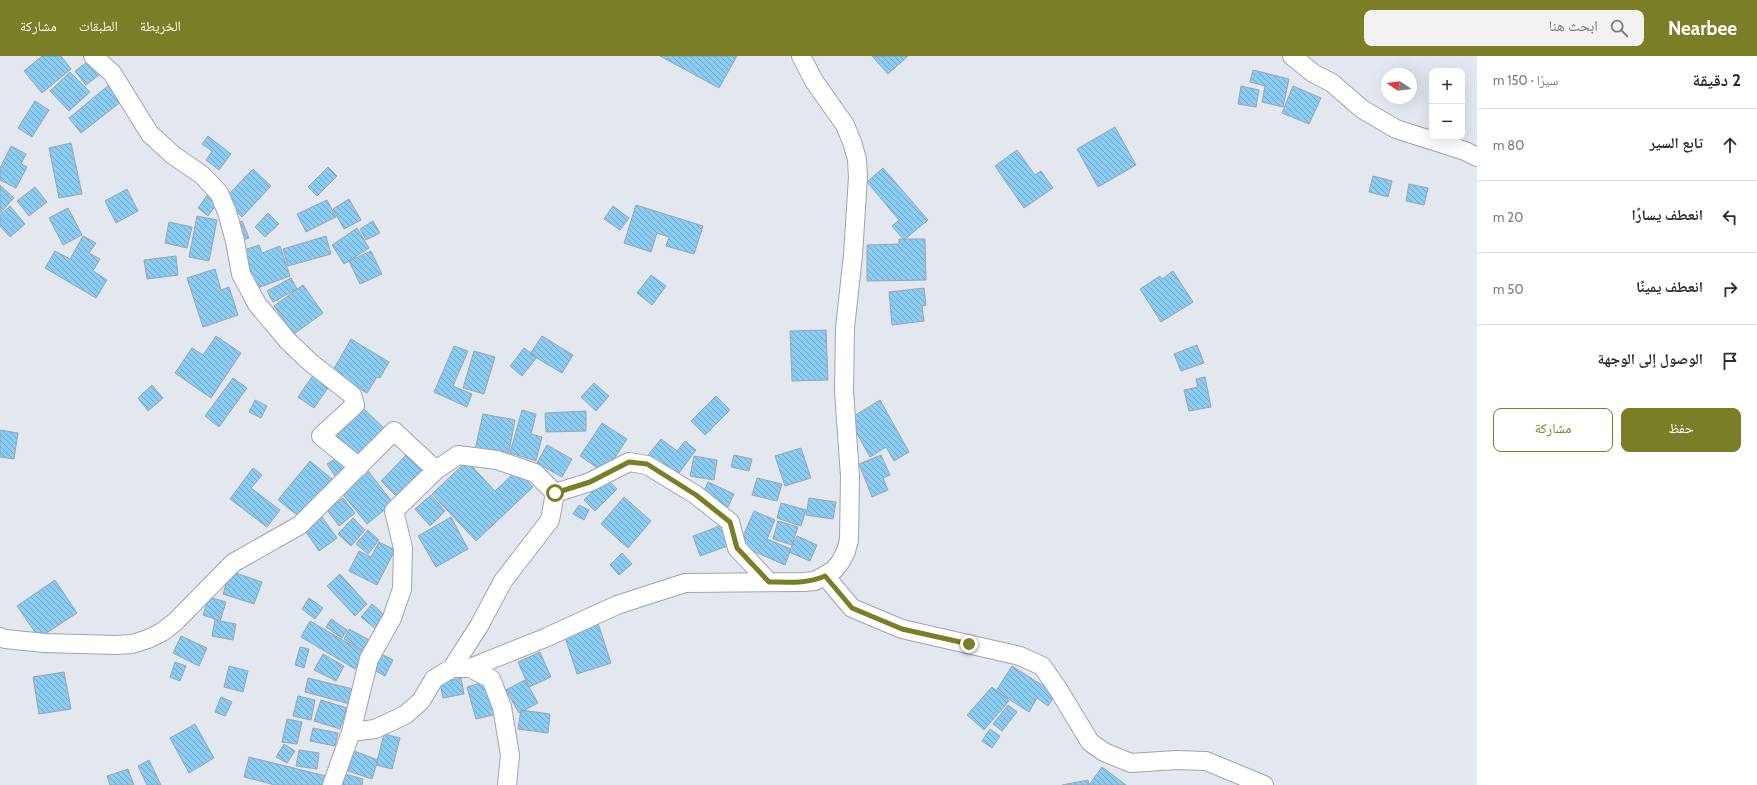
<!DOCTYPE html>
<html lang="ar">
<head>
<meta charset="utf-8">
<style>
  body { margin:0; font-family:Cabin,"Noto Naskh Arabic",sans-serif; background:#f2f2f3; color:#2b2b33; direction:rtl }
  .controls { position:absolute; right:12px; top:12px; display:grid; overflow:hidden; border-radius:8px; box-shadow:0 4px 16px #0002 }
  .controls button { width:36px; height:36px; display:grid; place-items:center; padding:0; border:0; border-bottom:1px solid #e1e1e2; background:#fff; color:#2b2b33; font:20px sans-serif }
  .compass { position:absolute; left:1381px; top:12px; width:36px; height:36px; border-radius:50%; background:#fff; box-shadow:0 4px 16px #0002; rotate:283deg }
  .stop { position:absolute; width:12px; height:12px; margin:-9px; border:3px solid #797e27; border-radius:50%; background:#fff }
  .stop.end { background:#797e27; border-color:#fff; box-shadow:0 1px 4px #0008 }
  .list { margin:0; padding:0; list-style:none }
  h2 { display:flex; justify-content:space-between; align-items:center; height:52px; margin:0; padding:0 16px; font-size:17px }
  h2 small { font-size:13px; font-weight:400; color:#7c7c81 }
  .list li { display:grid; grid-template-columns:26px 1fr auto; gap:12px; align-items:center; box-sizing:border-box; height:72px; padding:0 16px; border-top:1px solid #e1e1e2 }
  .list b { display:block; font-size:15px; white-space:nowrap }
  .list em { font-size:13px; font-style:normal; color:#7c7c81 }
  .actions { display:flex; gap:8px; padding:12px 16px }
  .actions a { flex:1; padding:9px 0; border:1px solid #797e27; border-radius:8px; text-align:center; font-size:14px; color:#797e27 }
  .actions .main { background:#797e27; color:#fff }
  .icon { flex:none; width:22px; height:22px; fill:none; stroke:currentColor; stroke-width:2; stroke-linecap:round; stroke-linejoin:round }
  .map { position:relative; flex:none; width:1477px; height:729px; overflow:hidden; direction:ltr }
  header { display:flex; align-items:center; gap:24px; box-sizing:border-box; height:56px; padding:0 20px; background:#797e27; color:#fff }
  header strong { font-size:19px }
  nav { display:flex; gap:22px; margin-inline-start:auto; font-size:14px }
  .search { width:280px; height:36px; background:#f2f2f3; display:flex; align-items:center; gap:10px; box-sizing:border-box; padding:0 14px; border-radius:8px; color:#7c7c81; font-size:15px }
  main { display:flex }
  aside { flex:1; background:#fff }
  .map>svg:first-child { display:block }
</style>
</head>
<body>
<header>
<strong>Nearbee</strong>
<div class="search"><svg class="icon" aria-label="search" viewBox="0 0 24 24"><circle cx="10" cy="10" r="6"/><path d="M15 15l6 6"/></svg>ابحث هنا</div>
<nav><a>الخريطة</a><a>الطبقات</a><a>مشاركة</a></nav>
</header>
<main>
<aside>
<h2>2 دقيقة<small>سيرًا · 150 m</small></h2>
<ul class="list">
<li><svg class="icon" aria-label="ahead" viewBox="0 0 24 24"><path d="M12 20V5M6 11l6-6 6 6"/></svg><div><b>تابع السير</b></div><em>80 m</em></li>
<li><svg class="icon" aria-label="left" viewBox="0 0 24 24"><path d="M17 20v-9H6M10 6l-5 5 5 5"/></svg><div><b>انعطف يسارًا</b></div><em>20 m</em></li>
<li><svg class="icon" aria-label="right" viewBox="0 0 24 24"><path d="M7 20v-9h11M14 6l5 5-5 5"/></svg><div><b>انعطف يمينًا</b></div><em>50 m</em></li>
<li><svg class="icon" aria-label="arrive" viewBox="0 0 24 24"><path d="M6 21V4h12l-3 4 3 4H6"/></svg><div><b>الوصول إلى الوجهة</b></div></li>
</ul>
<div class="actions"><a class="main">حفظ</a><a>مشاركة</a></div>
</aside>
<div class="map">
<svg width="1477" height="729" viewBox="0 0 1477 729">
  <defs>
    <pattern id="building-back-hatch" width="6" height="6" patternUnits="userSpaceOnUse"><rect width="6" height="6" fill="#8accf3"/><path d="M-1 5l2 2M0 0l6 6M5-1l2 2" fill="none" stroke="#71a6c6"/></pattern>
  </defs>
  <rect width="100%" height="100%" fill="#e3e7f0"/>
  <!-- building -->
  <path fill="url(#building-back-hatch)" stroke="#9ca5aa" d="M42,0H61L71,13L42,37L24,15Z
    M660,0H737L719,32Z
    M872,0H908L888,18Z
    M94,1L104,15L86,29L75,15Z
    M1253,14L1289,23L1283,51L1262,46L1265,30L1250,26Z
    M70,16L90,36L69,55L50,35Z
    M109,29L122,45L81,77L69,62Z
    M1241,30L1259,34L1256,51L1238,48Z
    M1293,30L1321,42L1309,68L1282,57Z
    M35,45L49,54L32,81L18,72Z
    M1115,71L1136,109L1098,131L1077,93Z
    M208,80L231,98L219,114L206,104L212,95L202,88Z
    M71,87L82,138L59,142L49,92Z
    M11,90L26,98L21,108L27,111L16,132L0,124V112Z
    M1017,94L1035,119L1041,115L1053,132L1024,152L995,110Z
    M328,111L337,120L317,140L308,131Z
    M883,112L928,164L904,184L892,170L899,164L867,126Z
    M253,113L271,130L242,161L224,143Z
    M1373,120L1392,125L1388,141L1369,136Z
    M1409,128L1428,132L1424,149L1406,145Z
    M0,129L14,142L0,157Z
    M35,131L47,146L29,160L17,145Z
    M127,133L138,155L116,167L105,145Z
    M208,138L218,146L208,160L198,152Z
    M349,143L361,164L344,173L333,153Z
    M327,144L336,161L306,176L297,158Z
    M636,149L703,170L694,198L666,190L669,181L657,177L651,196L624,187Z
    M10,150L25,168L10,181L0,170V159Z
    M613,150L629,162L620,174L604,163Z
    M68,152L82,179L63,189L49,162Z
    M268,157L279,168L265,181L255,171Z
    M197,160L217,164L209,205L189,201Z
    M242,165L249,182L240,185L233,169Z
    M373,165L380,177L366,184L360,173Z
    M169,166L192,171L187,192L165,187Z
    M357,172L369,192L344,208L332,189Z
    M83,180L96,187L89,197L100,203L93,215L107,224L96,242L45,212L55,195L70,203Z
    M326,180L331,198L288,210L283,193Z
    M899,183H925L926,224L867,225V189L899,188Z
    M259,189L262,197L280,190L290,220L252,234L238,196Z
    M371,195L382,218L360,228L349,205Z
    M176,200L178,219L147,223L144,204Z
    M215,213L221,234L229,231L238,259L203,271L187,222Z
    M1173,215L1193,246L1161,266L1140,233L1160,220L1162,223Z
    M651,219L666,230L652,249L637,237Z
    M291,222L297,233L273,246L267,235Z
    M303,229L323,257L294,278L274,250Z
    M924,232L926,249L922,250L924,265L892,269L889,236Z
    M826,274L828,324L792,325L790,275Z
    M216,280L241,297L211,342L175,317L192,292L203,299Z
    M542,280L573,299L562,317L530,298Z
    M351,283L389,306L380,322L377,321L367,337L332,316Z
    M1197,289L1204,307L1181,315L1174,298Z
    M454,290L468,295L453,330L472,338L467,351L434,336Z
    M524,292L537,301L522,320L510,310Z
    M474,295L495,301L484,338L463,332Z
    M316,315L332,326L314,352L298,341Z
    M1205,321L1211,351L1189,355L1184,334L1198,331L1196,323Z
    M233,322L247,332L219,371L205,360Z
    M594,327L609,340L596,355L581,341Z
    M152,329L163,342L148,355L138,342Z
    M716,340L730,354L705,379L691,365Z
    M255,344L267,350L261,362L249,356Z
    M880,344L909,396L894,405L886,391L870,401L849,363Z
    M364,353L384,372L353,404L333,384Z
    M522,354L536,358L531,378L542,381L536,405L510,397Z
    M586,355V375L546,376L545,357Z
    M483,358L515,364L508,401L475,394Z
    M602,367L627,383L605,417L580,400Z
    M0,374L18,377L14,403L0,401Z
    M661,383L677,395L685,385L696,394L679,417L676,414L673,418L648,399Z
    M547,389L572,403L562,421L537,407Z
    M801,392L811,422L785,430L775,400Z
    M408,397L424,412L396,440L381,425Z
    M734,399L752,403L749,415L731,411Z
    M881,399L890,419L883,422L888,434L872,441L859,408Z
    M340,400L349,414L337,423L327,408Z
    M694,400L717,404L714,424L690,420Z
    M310,405L332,423L301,462L278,444Z
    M467,405L495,435L517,414L533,431L476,485L432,438Z
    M253,412L262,419L251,432L280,454L267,471L230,443Z
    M368,415L393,447L367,468L341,436Z
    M606,422L617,433L595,455L584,444Z
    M757,422L782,428L777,445L752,439Z
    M708,426L734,438L728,451L702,440Z
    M431,439L445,455L430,470L415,453Z
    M624,441L651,465L628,492L601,468Z
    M343,442L355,457L339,470L327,454Z
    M809,442L836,446L833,463L806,459Z
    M781,447L806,454L801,470L777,462Z
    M579,449L589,454L584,464L573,458Z
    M754,455L775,464L767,483L791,493L785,509L739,489Z
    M322,461L337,482L319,495L304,473Z
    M451,461L468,493L436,511L418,480Z
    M353,462L365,474L351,490L338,478Z
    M778,465L798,471L792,489L773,483Z
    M725,468L733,488L700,500L693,480Z
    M368,474L379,484L368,498L356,488Z
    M797,480L817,489L810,505L789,496Z
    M379,486L395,494L377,529L349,515L359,495L371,501Z
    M622,497L632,508L619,519L610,509Z
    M230,515L262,526L254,548L223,538Z
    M340,518L367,548L355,560L327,530Z
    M55,524L77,557L39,582L17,550Z
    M209,541L226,546L220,565L203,559Z
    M309,542L323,552L315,563L302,553Z
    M372,548L387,561L377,574L361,561Z
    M331,563L347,574L342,582L326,571Z
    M215,564L236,568L233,584L212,580Z
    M597,564L611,607L577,618L563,575Z
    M310,565L365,597L355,613L301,581Z
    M349,573L371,585L365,596L344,583Z
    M181,580L207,592L199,610L173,597Z
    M300,591L309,593L304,612L295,609Z
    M540,596L551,621L529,631L518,606Z
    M323,598L344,610L336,625L314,614Z
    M381,598L393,604L385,620L374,614Z
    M175,606L186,610L180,625L170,621Z
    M229,610L248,615L243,636L224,631Z
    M1012,610L1056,638L1048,650L1037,642L1029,656L996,635Z
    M64,616L71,653L39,658L33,621Z
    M308,622L353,633L350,648L305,636Z
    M461,622L464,638L443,642L440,627Z
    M525,624L538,647L519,657L506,634Z
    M488,625L497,658L476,663L467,631Z
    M992,631L1009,645L984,674L967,659Z
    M298,640L315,644L311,664L293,660Z
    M221,641L232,646L225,660L215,656Z
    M321,644L347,652L340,673L314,665Z
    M1008,649L1017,656L1002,675L993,668Z
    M521,654L550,658L548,677L518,673Z
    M287,663L302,666L297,688L282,686Z
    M195,668L214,702L189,717L170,682Z
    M313,672L338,677L335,690L310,685Z
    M990,673L1000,680L992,692L982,685Z
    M384,678L400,682L392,713L376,709Z
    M284,688L295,695L287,707L276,701Z
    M299,694L319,697L317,713L296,710Z
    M354,695L378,704L372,723L348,715Z
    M249,701L326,720L324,729H275L244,721Z
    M149,704L161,729H147L138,710Z
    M1102,711L1126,729H1089Z
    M128,713L134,729H110L107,720Z
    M345,718L363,723L362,729H342Z
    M1088,724L1089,729H1062Z"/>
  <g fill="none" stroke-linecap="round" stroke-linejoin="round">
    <!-- street casing -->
    <g stroke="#a1a4ad" stroke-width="20">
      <path id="street" d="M93,0L112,17L150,78L173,99L202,119L219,137L227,156L235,185L241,218L257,248L288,285L310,306L352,339L355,349L321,380L359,411
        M1292,0L1313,17L1332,27L1362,53L1396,73L1465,95L1477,101
        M555,437L590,426L629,406L647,409L696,439L730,466L737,492L769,526
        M825,520L852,552L902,573L1020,600L1042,610L1058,633L1090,686L1104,696L1131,707L1176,704L1206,705L1264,729
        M0,581L5,583L45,587L116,589L132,588L148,583L162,576L175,566L233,507L300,469L394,375L436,414
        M452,612L479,570L503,525L550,464L555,437
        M470,612L545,582L617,549L685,527L804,526L815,525L834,514L841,505L846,495L849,484L850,420L844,335L845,272L853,199L858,121L857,103L852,86L845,69L814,25L801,0
        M351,676L375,673L405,659L421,645L434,623L452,612H470L491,623L502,651L510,699L507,729
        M332,729L351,676L369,603L392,562L402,533L403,492L394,455L436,414L458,399L497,404L535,417L555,437"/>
    </g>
    <!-- street -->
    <use href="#street" stroke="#fff" stroke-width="18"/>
  </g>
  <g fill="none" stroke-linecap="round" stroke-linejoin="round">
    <!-- route -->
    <path stroke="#797e27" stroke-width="5" d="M555,437L590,426L629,406L647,408L696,439L730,466L737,492L769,526C788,526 807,528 825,520L852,552L902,573L969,588"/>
  </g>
</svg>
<div class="controls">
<button>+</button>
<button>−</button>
</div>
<svg class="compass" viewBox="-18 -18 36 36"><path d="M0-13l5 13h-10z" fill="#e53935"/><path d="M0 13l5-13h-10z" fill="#7c7c81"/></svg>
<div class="stop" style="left:555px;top:437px"></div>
<div class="stop end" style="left:969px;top:588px"></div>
</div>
</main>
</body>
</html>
